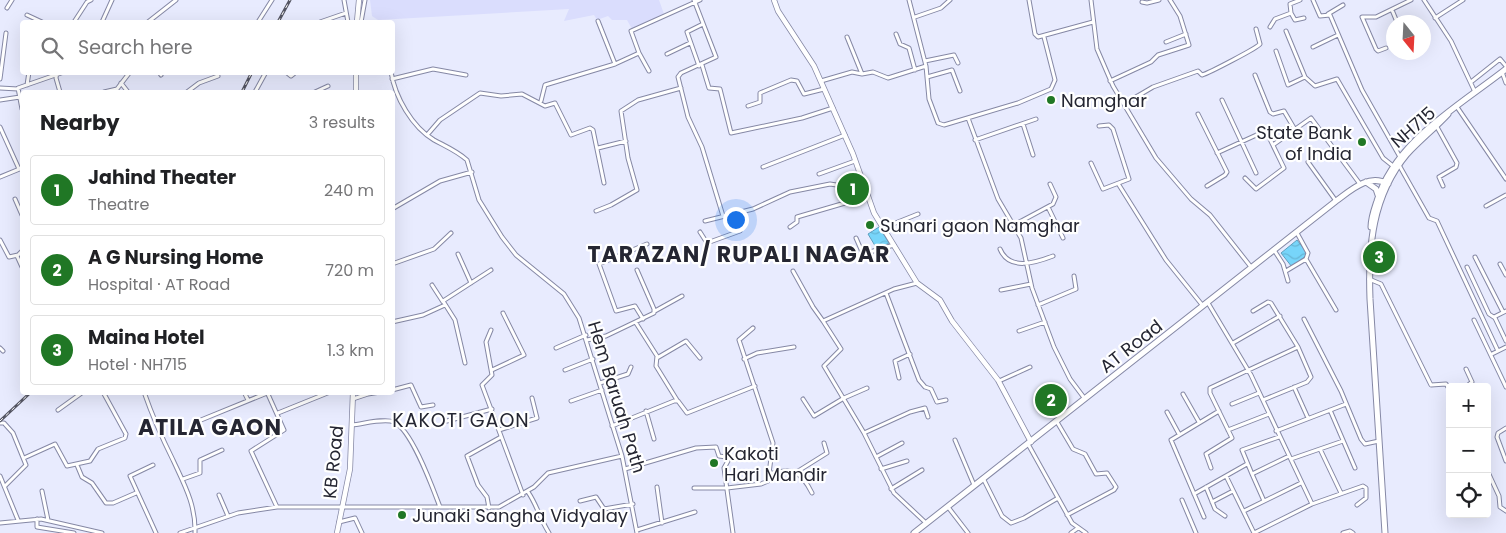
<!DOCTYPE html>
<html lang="en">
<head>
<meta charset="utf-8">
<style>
  body { margin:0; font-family:Poppins,sans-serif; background:#f2f2f2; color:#202124 }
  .controls { position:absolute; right:15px; bottom:15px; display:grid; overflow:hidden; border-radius:5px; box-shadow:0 5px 20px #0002 }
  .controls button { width:45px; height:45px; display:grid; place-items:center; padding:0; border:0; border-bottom:1px solid #e0e0e0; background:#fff; color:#202124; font:25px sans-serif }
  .compass { position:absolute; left:1386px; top:15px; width:45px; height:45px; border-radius:50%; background:#fff; box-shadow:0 5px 20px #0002; rotate:162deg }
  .you { position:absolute; left:735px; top:219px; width:18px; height:18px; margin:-12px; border:4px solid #fff; border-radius:50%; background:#1a73e8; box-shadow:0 0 0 8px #1a73e833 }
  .badge { display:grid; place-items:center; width:32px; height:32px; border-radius:50%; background:#207725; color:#fff; font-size:16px; font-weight:700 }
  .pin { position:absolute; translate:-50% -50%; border:2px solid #fff; box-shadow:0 1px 5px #0006 }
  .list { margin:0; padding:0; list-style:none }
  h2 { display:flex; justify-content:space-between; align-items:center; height:65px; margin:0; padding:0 20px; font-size:21px }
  h2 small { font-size:16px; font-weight:400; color:#757577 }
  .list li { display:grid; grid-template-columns:32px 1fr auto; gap:15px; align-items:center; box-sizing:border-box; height:70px; margin:0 10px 10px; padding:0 10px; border:1px solid #e0e0e0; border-radius:5px }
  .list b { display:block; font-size:19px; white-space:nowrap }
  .list p { margin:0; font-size:16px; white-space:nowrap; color:#757577 }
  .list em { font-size:16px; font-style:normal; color:#757577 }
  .icon { flex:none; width:28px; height:28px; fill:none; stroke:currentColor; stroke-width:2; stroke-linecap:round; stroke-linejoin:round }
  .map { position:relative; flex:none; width:1506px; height:533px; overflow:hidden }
  .search { position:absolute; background:#fff; box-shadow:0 5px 20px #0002; left:20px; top:20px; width:375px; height:55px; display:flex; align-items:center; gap:12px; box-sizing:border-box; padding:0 18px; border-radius:5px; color:#757577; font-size:19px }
  .panel { position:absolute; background:#fff; box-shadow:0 5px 20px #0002; left:20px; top:90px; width:375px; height:305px; border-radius:5px }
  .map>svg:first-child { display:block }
</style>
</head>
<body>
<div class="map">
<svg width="1506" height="533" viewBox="0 0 1506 533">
  <defs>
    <pattern id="water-waves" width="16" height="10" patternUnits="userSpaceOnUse" patternTransform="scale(1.25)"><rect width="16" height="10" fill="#77d5fa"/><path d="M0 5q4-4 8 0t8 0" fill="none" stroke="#67b7d7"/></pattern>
  </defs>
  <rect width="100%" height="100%" fill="#e8ebfe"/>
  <!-- built -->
  <path fill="#daddfd" d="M370,0H659L664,14L632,29L627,20H612L608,16L597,20L594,15L564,21L569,9L378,20L372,16Z"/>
  <!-- water -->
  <path fill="url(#water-waves)" stroke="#5ea0be" d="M879,227L889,243L877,249L868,234Z
    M1297,240L1308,254L1292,267L1281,253Z"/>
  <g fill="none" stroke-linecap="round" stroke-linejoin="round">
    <!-- street casing -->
    <g stroke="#8588a5" stroke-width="5">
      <path id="street" d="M344,0L348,22
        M694,0L716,57L681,73L678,77L688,117L702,147L723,216
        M909,0L926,66
        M1029,0L1035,34L1038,37L1093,22
        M1091,0L1097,49L1113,86L1156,158L1191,199L1210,215L1251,267
        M1313,0L1320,16L1330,15L1362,90L1400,157
        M1424,0L1451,41L1475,92
        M1142,2L1147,3L1159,0
        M7,8L12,0
        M1392,10L1397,22
        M1291,13L1295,20L1304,18
        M1328,14L1343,5
        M27,15L42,22
        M915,17L941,8L950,0
        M1435,18L1463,0
        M598,21L615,64
        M74,22L87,2L91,0
        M102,22L112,0
        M148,22L176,0
        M258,22L272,0
        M320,22L346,13
        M361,22L365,0
        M1270,27L1275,19L1291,13L1290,4L1300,0
        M1286,31L1305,77
        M896,34L900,44L909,48L915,70
        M847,37L862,74
        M1166,42L1186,34
        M1313,47L1338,35
        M1386,48L1378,51L1376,49L1362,17H1376L1411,0
        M1276,51L1288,85L1305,77L1315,86L1337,79L1383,158L1393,166
        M1411,52L1412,56
        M639,53L649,71
        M667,54L690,43
        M925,61L954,55L958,63
        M702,65L709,88L720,89L731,133L802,118L833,108
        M699,66L687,32L703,24
        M57,72L56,78L60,92
        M159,72L161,75
        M286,72L291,76L296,72
        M391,72C395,97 412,127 434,140C445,146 457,151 467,160L479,200L502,237L516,255L564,294L579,318L622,456L637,533
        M1502,72L1506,83
        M1255,75L1270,112L1273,114L1284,111L1294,128
        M927,77L952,70L960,91
        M0,79L6,33
        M392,79L433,69L466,75
        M821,81L852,72L862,74L873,72L888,78L926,66L929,99L938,123L944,125L1018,103L1051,89L1055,80L1044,37
        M1110,81L1151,62L1158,55L1189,45L1180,16L1170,0
        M1471,82L1500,59L1506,66
        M121,83L128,92
        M27,85L29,72
        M0,88L18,89
        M104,92L117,89L130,72
        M187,92L199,83L218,76
        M255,92L266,72
        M315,92L328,86
        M0,100L20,97
        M1222,100L1256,173
        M541,101L545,85L615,64L639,53L631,31L700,0
        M1124,104L1153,87L1198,71L1202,75C1209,73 1257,48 1260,44L1256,29
        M748,106L760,102V93L791,80L797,81L804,94L824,89
        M1457,107L1506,179
        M22,109L18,88L64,72
        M1198,114L1227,172L1225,175L1207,186
        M968,118L998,199L1021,238L1032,288L1054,347L1070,379L1085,399
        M1023,124L1033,155
        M0,127L19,169
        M1437,127L1457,163L1456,167L1439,177L1443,186
        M427,135L440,120L480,93L501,96L522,94L545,106L555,103L571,135L590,128L593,130L604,183
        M975,140L1036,119
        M1273,145L1311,118L1360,184
        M598,148L626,141
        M1217,153L1263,132L1267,133L1284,168L1256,189L1245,178
        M1308,162L1336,201
        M1091,163L1103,189L1129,179L1113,129L1109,125L1099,126
        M1399,165L1429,218L1437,221L1498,351
        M763,167L845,135
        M819,174L855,161
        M0,177L22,168
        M1119,185L1166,260L1203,306
        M15,199L22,215
        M1486,206L1506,195
        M1048,207L1063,238
        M392,209L440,181L472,172
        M596,211L611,205L637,190L628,158L621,111L638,100L681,88
        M705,221L753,209L790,192L830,184L843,186L863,182
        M1014,225L1053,204L1056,197L1050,184
        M790,227L797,222V217L845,203L847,196L865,190
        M883,228L918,214
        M700,232L707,243L740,231L734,214
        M1297,233L1308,253L1306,259L1336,310
        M856,238L863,254L894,245
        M0,240L9,257L18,255
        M1000,249C1009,271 1035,263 1053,256
        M1274,250L1283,264L1288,281
        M22,251L17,256L22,267
        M458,254L471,283
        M1475,257L1503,312
        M392,264L434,249L451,233
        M1500,264L1506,275
        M1467,267L1489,314L1495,318L1506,341
        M793,271L813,307L823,321
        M1286,271L1306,259
        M1369,279L1381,284L1431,385L1446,384L1450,390
        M917,283L894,289L823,321L841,349L824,366L864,433L894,493L926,523
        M432,285L443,302
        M1001,290L1031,284
        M886,293L919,380L925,387L931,389L937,402L946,400
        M1208,303L1251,375L1312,504
        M1038,305L1076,289L1074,276
        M655,311L682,296
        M1253,311L1268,302L1271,303L1298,347L1311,377L1307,382L1263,400
        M1494,317L1506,311
        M643,319L635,306L616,311L599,264L647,244
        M1304,319L1341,391L1361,439L1365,444L1379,441
        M1474,320L1506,387
        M392,322L423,315L445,305
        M636,323L657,356L656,366L677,400
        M491,330L486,342L492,375L482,385L523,495
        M1019,331L1045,322
        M587,340L606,336L654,313V309L637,270
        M1233,343L1280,316
        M0,348L3,351
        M556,348L586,335
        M1492,354L1506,347
        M657,358L686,341L700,358
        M744,359L757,353L794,347
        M465,363L455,320L443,301L491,270
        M1466,369L1472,382L1466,387
        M492,370L524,355L503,313
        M565,370L593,359
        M899,378L895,361L910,354
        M999,381L1030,367
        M600,383L628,374L631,367
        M1294,387L1308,418
        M392,390L411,385L421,407L433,405
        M144,392C152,415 162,438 173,460C184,484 196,505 195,533
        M244,392L248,400
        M267,392L284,430L251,451L277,507
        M1183,394L1199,422
        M353,399L368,394L380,392
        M803,399L814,416L844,398L867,388
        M571,401L602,390
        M1232,404L1259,393
        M58,410L83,392
        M1330,410L1355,468
        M646,411L654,439
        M1167,412L1179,434
        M278,413L330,392
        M201,420L267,393
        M447,421L492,409
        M1057,422L1073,449L1085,454L1096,474L1107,473L1116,487L1114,490L1067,515
        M0,423H4L13,433L26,465L5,486
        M352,425C363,424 384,418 394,422C412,430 433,489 440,507
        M612,426L674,401H678L687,413L755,386
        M1506,428L1498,433L1497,437L1506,461
        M499,430L537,418L532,398
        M1228,430L1269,414
        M1276,431L1346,404
        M864,433L910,412L925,408L928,417
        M1279,437L1242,450L1252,474L1289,456
        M955,440L974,485
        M1028,444L1072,523L1086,533
        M1320,449L1341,493
        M876,457L902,443
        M24,458L55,444L67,466L90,461L98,449L125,438L126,434L103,392
        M1291,459L1343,441
        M77,465L82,477L92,483L106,503H113L136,493
        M153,465L130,476L156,533
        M1211,468L1206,454L1232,438L1210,393V388L1298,347
        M625,469L696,448L716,447L719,456L726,457L728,461L724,468L733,533
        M881,469L907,461
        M1487,470L1499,496L1500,507L1506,511
        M795,473L827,453L824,443
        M769,474C793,467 801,471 812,493
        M1252,474L1264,501
        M0,476L18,520
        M1226,476L1254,533L1312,504L1363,486L1366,488V498L1357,505
        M983,478L1002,516L1011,523L1024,518L1058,498
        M183,479L200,473V460L222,450
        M657,487L662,523
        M1206,487L1215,509L1225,516
        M694,488H727L761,484L768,481L773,443L739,340L753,328
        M891,489L922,470
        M42,491L48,520
        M528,492C537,505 540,519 549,533
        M1194,494L1247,464
        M219,495L228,516
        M1182,500L1196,533
        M580,501L596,497L604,509L633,504
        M1212,502L1233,491
        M948,507L968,533
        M489,508L487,497L478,485L467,456L501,437
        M1244,511L1301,483
        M1204,517L1171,440L1219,411
        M37,519V527L74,533
        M339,522L355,518L362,533
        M0,523L41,519L102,533
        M637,530L695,512
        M180,533L238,513L277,507H499L534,487L548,473L622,456
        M1071,533L1078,528
        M1343,533L1350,531L1353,533"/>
    </g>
    <!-- secondary casing -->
    <g stroke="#8588a5" stroke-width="6">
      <path id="secondary" d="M774,0L778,11L814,66L853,154L874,213L917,283L940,300L952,321L998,380L1031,442"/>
    </g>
    <!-- primary casing -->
    <g stroke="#8588a5" stroke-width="6">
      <path id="primary" d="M357,22L359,0
        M356,92V72
        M337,533L350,469L353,392"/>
    </g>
    <!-- highway casing -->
    <g stroke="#8588a5" stroke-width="7">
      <path id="highway" d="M1366,182L1376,189L1378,195
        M1371,227C1371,218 1374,210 1377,201C1395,141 1459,106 1506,69
        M914,533L1336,201C1350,191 1368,173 1388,184
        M1385,533L1370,299C1368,247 1372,196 1407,154C1420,140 1435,128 1448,114"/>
    </g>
    <!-- street -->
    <use href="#street" stroke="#fff" stroke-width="3"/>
    <!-- secondary -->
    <use href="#secondary" stroke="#fff" stroke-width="4.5"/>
    <!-- primary -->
    <use href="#primary" stroke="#fff" stroke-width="4.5"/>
    <!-- highway -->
    <use href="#highway" stroke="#fff" stroke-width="5"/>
    <!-- rail casing -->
    <g stroke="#545563" stroke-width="3">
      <path id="rail" d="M278,22L290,0
        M242,92L252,72
        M0,421L31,392"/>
    </g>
    <!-- rail -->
    <use href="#rail" stroke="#fff" stroke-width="1" stroke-dasharray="4" stroke-linecap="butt"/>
  </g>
  <!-- markers -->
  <g fill="#207725" stroke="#fff" stroke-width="2">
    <circle cx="1051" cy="100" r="5"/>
    <circle cx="1362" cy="142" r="5"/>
    <circle cx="870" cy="225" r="5"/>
    <circle cx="714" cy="463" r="5"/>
    <circle cx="402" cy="515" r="5"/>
  </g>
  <g text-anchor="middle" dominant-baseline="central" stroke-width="4.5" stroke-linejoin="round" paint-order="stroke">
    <!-- poi labels -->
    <g font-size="18" fill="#252632" stroke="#fff" text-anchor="start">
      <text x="1061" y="100">Namghar</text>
      <text x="1352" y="132" text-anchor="end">State Bank<tspan x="1352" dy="21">of India</tspan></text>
      <text x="880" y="225">Sunari gaon Namghar</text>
      <text x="724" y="453">Kakoti<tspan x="724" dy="21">Hari Mandir</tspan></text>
      <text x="412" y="515">Junaki Sangha Vidyalay</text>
    </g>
    <!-- street labels -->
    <g font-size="18" fill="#252632" stroke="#fff">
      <text transform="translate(1413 127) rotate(-41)">NH715</text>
      <text transform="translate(1131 346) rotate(-38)">AT Road</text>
      <text transform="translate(617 397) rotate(73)">Hem Baruah Path</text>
      <text transform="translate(333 462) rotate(-84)">KB Road</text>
    </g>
    <!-- neighbourhood labels -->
    <g font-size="19" letter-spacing="1" fill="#252632" stroke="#fff">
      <text x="461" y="420">KAKOTI GAON</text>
    </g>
    <!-- district labels -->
    <g font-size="22" font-weight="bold" letter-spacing="1" fill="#252632" stroke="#fff">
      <text x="739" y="254">TARAZAN/ RUPALI NAGAR</text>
      <text x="210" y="427">ATILA GAON</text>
    </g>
  </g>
</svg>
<div class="controls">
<button>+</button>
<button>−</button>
<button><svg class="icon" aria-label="locate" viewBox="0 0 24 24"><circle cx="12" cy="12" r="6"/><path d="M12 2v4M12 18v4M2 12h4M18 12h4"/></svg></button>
</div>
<svg class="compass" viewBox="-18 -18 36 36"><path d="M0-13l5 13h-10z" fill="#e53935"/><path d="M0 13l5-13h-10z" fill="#757577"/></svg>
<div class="you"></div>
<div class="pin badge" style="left:853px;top:189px">1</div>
<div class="pin badge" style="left:1051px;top:400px">2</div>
<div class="pin badge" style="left:1379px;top:257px">3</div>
<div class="search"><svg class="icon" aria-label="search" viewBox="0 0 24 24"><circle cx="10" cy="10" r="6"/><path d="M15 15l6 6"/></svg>Search here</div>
<section class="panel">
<h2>Nearby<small>3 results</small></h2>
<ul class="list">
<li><span class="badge">1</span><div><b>Jahind Theater</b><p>Theatre</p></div><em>240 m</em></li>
<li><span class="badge">2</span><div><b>A G Nursing Home</b><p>Hospital · AT Road</p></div><em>720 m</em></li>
<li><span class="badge">3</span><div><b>Maina Hotel</b><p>Hotel · NH715</p></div><em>1.3 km</em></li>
</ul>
</section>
</div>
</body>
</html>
